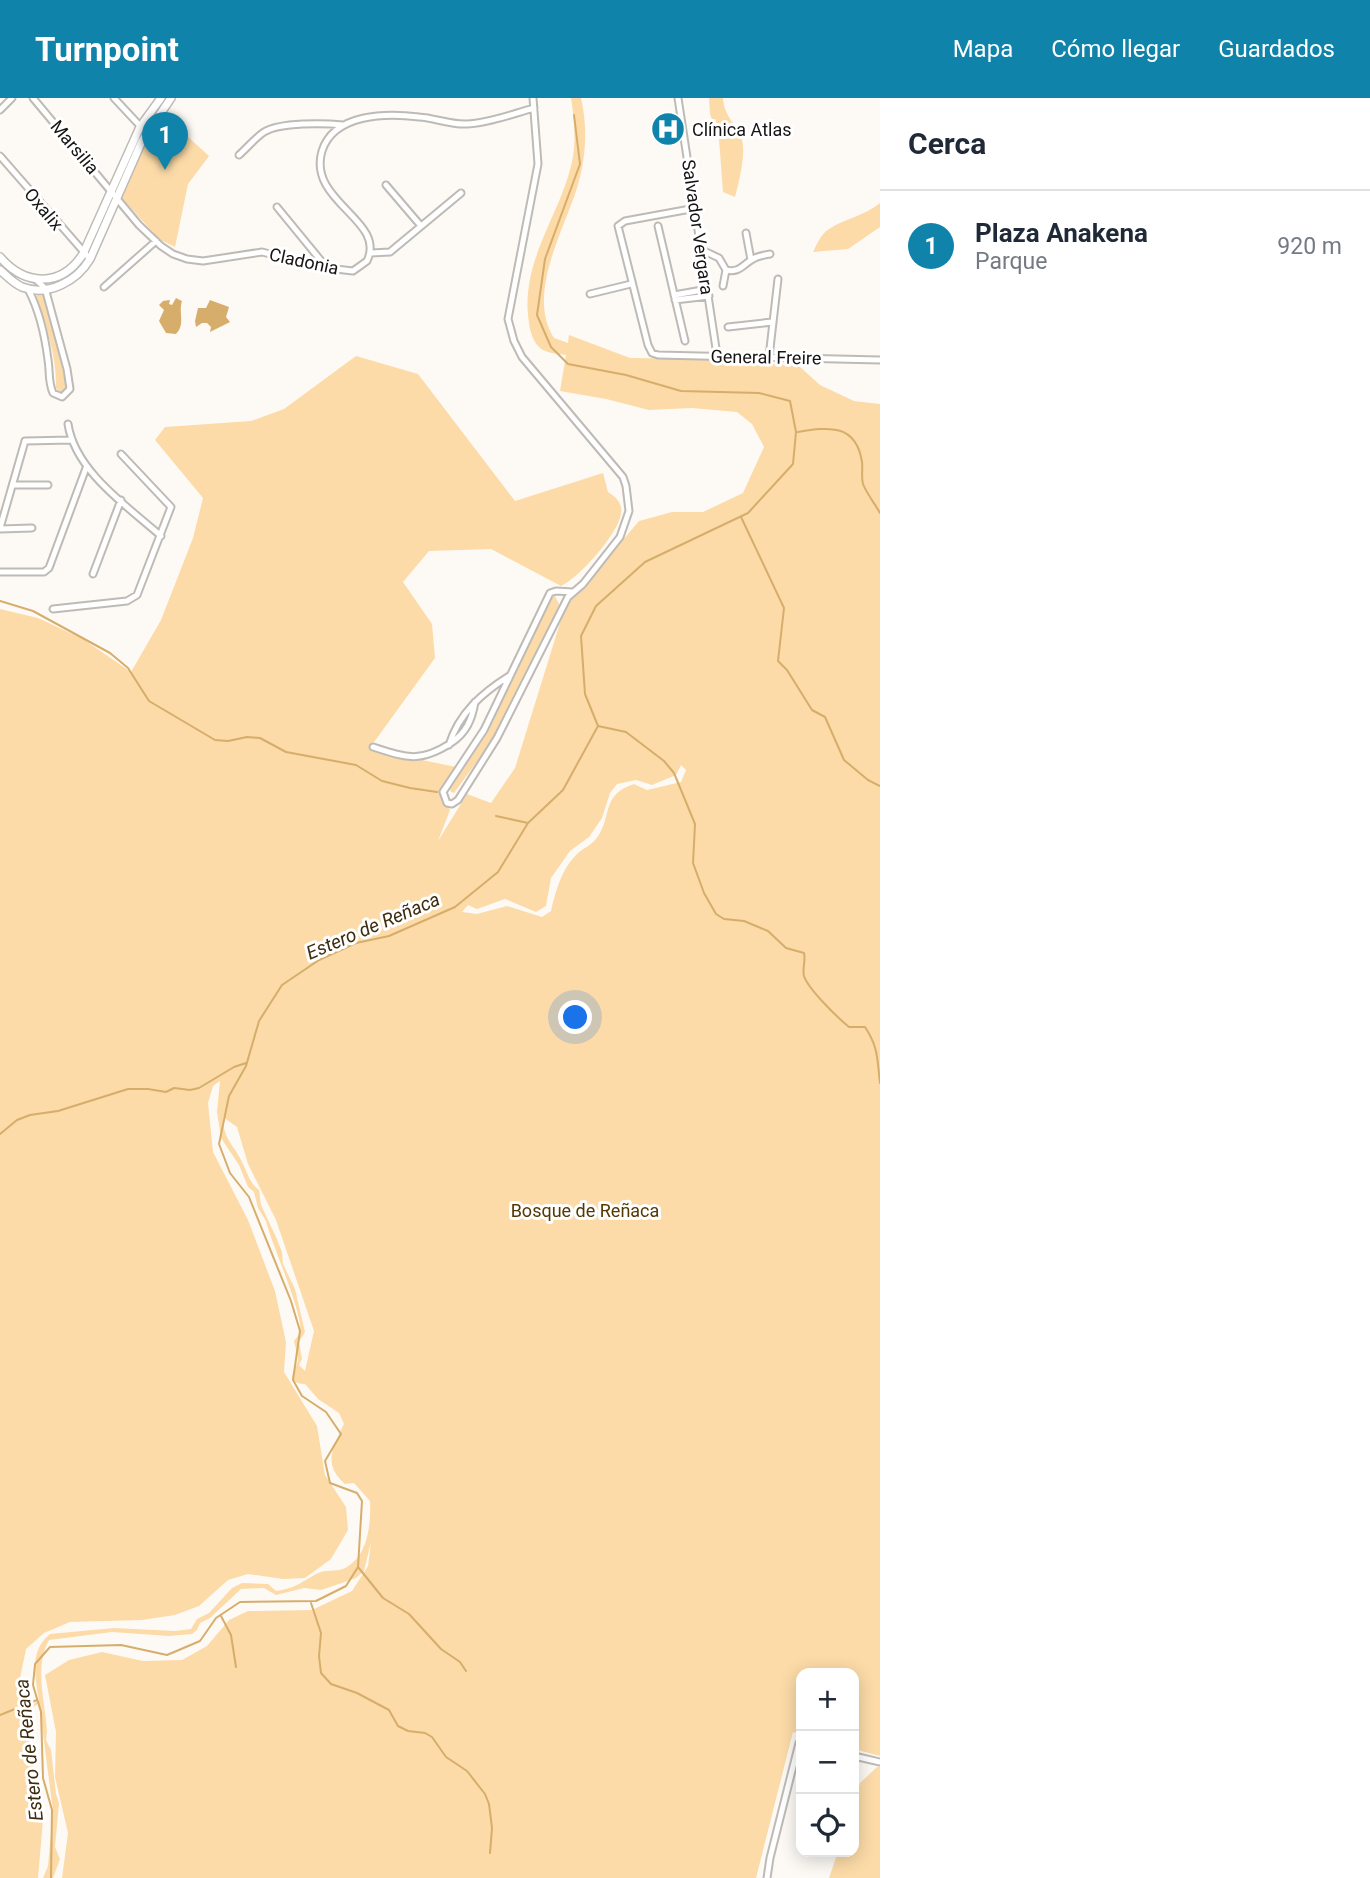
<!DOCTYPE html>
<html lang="es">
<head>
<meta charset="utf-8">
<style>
  body { margin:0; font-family:Roboto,sans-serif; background:#f6f6f7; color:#1f2937 }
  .controls { position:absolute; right:21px; bottom:21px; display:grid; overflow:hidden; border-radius:14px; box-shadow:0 4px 18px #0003 }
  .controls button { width:63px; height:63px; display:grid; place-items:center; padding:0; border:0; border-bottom:2px solid #e0e1e3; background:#fff; color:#1f2937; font:35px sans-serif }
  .you { position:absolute; left:576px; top:920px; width:24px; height:24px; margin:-18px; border:5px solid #fff; border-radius:50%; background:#1a73e8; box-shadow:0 0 0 10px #1a73e833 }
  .badge { display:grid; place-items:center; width:46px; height:46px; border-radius:50%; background:#0f83a9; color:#fff; font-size:23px; font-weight:700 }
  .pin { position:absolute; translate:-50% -58px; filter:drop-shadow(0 2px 4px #0008) }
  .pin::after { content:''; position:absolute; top:37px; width:24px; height:21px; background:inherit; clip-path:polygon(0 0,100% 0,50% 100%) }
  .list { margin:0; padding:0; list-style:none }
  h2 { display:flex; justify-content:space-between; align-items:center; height:91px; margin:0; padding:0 28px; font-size:30px }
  h2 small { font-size:23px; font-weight:400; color:#747a83 }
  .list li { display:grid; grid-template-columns:46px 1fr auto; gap:21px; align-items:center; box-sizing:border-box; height:112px; padding:0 28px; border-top:2px solid #e0e1e3 }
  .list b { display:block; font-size:26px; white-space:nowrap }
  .list p { margin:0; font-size:23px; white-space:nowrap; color:#747a83 }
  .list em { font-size:23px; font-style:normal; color:#747a83 }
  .icon { flex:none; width:38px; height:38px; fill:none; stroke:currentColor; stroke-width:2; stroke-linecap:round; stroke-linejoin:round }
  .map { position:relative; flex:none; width:880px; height:1780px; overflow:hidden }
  header { display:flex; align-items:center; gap:42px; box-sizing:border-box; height:98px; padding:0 35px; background:#0f83a9; color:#fff }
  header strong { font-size:33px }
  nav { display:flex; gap:38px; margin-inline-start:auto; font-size:24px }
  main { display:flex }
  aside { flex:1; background:#fff }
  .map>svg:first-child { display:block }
</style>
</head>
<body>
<header>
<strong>Turnpoint</strong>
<nav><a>Mapa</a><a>Cómo llegar</a><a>Guardados</a></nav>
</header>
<main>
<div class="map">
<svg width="880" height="1780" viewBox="0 0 880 1780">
  <rect width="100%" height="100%" fill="#fdfaf5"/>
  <!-- green -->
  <path fill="#fcdba8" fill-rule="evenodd" d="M571,0H581C588,30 586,61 577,90C564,132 526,197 554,240L568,245L569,237L630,260L718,261L799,268L820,287L854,303L880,306V1658L854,1651V1575H801V1636L793,1634L756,1780H62L68,1735L55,1679L56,1634L45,1577L69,1562L102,1554L143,1563L182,1562L207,1548L229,1522L248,1513L312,1512L352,1493L368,1468L371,1444L364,1473L356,1480L339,1486L321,1492L304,1490L276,1497L264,1490L241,1491L210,1520L200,1525L197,1532L192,1536L169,1538L112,1534L49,1542C34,1569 45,1603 47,1633L46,1642L51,1652L56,1696L59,1705L55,1749L60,1761L53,1780H43L48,1768L53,1713L39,1605L21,1618L29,1643L43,1722L38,1780H0V511L38,520L83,541L131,574L161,522L193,440L203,400L155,342L165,329L251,323L284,311L356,258L418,276L515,403L603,375L608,394C616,399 623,405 621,416C618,436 579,480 561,488L491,451L429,453L403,484L432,526L435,560L369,651L456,669L440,699L450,712L438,743L467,696L491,705L515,670L564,512L578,489L594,476L639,423L672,414H703L743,395L764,349L752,326L737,314L692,310L649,312L606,301L560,293L566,257C558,256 546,255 540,250C533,244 530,233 529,225C519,162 562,117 573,59C576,40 574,19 571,0ZM681,667L686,672L681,684L647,692L634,686C600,697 613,719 596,741C591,747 584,750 578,755C562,770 556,792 551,813L542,819L507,808L477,816L462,814L468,807L477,811L505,801L536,814L546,808L551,780L570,753L589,739L602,720L610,695L617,686L636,682L652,687L676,677ZM220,983L217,1014L221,1040L239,1067L248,1089L254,1094L258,1110L266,1123C271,1145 304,1217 300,1234C299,1236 296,1241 294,1243C295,1249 298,1256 298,1261C298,1271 281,1285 305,1286L318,1301L339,1315L344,1326C333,1349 322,1366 345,1386L354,1385L370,1403C371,1427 368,1460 343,1471C335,1474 325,1471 316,1476C300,1485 296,1490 276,1493L268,1486L242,1485L232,1490L209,1515L197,1521L191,1531L175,1533L114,1530L50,1536C29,1553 35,1578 39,1602L21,1615L19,1585L26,1551L44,1535L70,1524L142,1522L175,1517L199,1508L228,1482L248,1476L283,1481L305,1480L331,1461L348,1432L346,1409L325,1377L317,1328L284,1274L286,1244L275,1193L248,1122L213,1054L208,1005L213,988ZM223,1019L237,1029L248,1066L276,1122L314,1233L305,1273L299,1267L302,1261L299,1244L305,1234L295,1191L283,1166L282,1154L276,1139L261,1107L259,1092C249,1084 248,1076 242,1064C234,1046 223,1042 223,1019Z
    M709,0H723C724,17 734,24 741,39C747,53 739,84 735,99L723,94L719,41L710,16Z
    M164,17L209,58L188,86L175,149L159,141L120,98L148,37Z
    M880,105V129L848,151L813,154C817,146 821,136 829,131C844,121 864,118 880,105Z
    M41,194L45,200L67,289L64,293L60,294L56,290C57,259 46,228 36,198Z
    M555,498L559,506L558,510L495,639L454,695L451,694L450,691L488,634L551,500Z
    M877,1669H880V1780H829L838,1754H854V1706L860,1685Z"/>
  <!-- water -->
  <path fill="#d6ad6b" d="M176,200L182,203C178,215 186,226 176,236L166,235L159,223L164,212L159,207L163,203L170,202L169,206L172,207Z
    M210,202L229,209L226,219L230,224L210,234L211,229L207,225H202L196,229L195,223L198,210H206Z"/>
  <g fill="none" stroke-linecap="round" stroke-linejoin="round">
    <!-- stream -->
    <path stroke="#d6ad6b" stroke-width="2" d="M798,334C828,329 856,325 862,364C863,371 861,379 863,386C867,396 875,406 880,415
      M741,419L784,510L778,563L787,572L812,612L825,619L844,662L868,682L880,688
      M0,503L33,513L110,555L128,570L149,603L215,642L228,643L247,639L260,640L286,654L356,667L382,683L410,690L437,694
      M598,628L626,634L664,663L674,675L695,726L693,765L704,795L716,816L724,821L744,823L768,833L786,850L804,855C806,863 802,870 804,878C808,891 838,920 849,929H865C879,950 877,962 880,985
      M496,718L528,725
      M0,1036L17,1022L30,1017L58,1013L128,991H148L166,994L174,990L190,992L199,990L234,969L246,965
      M358,1469L383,1500L409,1516L441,1551L460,1564L466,1573
      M311,1505L321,1535L319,1558L321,1575L331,1586L357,1595L389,1612L398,1628L408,1633L425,1635L432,1639L446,1659L467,1673L485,1696L489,1706L492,1730L490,1755
      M221,1518L231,1537L236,1569
      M0,1617L37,1602
      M51,1780L52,1712L43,1680L41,1614L33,1587L35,1566L50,1549L121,1547L167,1557L200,1543L216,1520L240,1504L316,1503L346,1488L358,1469L362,1403L357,1395L330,1385L325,1363L341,1336L326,1314L302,1298L293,1282L300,1233L291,1203L249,1099L230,1075L219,1046L229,998L246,968L259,923L282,887L319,862L356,845L389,838L455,809L498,774L528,725L563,692L598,628L585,596L581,538L596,508L645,464L748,415L793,366L796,334L790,303L759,295L681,293L626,277L568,266L551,249L537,217L545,161L580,66L574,17"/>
    <!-- minor casing -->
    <g stroke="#bebbb7" stroke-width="9">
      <path id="minor" d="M33,0L139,127L161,148L173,156L187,161L203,163L262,154L327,170L353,173L367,163C387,122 307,104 322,53C334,15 387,15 419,19C435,20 451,27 467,26C489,25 512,16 534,10
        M114,0L143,31
        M533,0L538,66L508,221L514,243L522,259L623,379L626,388L629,413L620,439L583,486L568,499L497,640L458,702L452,706L447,705L443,694L484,632L550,495L556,493L573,494
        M678,0L717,257
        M0,12L12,0
        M239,57C247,50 255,40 264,34C280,24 325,25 343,27
        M0,58L90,161
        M386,87L421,128
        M277,109L327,170
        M696,110L625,123L618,128L648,247L652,255L658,257L880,262
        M658,128L685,243
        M746,135L751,162
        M702,152L719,160L726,172C740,175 742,167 753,161C758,158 765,157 770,156
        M371,155L390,154L461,95
        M723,188L726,172
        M104,189L156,143
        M28,191C39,212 45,238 48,262C50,274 48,284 53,295L62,299L70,291L67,271L45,190L35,181
        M590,196L631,186
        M674,197L708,191
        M675,202L709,198
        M728,229L772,224
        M769,259L778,181
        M68,326C75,373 127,408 161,438
        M13,387H48
        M0,430L25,343L71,342
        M0,431L32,430
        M0,474H44L49,470L86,370
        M93,476L121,402
        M53,511L127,503L137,497L171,409L121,356
        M449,647C459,615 482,595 509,578
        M373,649C407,660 420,665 451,645C466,635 472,622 475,604
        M854,1658L880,1664
        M767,1780L770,1760L799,1645H801"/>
    </g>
    <!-- tertiary casing -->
    <g stroke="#bebbb7" stroke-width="10">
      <path id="tertiary" d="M0,159C25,188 61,190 83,156L140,29L161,0
        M0,172C7,178 13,185 22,189C48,199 77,183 90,161L142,43L171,0"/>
    </g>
    <!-- minor -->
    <use href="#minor" stroke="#fff" stroke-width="5"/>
    <!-- tertiary -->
    <use href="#tertiary" stroke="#fff" stroke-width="7"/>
  </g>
  <!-- icons -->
  <defs>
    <g id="hospital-disc" transform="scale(1.75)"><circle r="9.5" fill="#0f83a9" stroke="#fff"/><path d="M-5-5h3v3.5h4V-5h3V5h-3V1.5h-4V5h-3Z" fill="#fff"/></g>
  </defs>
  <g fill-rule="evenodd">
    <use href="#hospital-disc" x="668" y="31"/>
  </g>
  <g text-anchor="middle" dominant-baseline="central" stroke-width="6" stroke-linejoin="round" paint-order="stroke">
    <!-- poi labels -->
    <g font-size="18" fill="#161514" stroke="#fff" text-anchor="start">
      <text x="692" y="31">Clínica Atlas</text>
    </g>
    <!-- street labels -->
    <g font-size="18" fill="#161514" stroke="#fff">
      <text transform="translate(75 49) rotate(50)">Marsilia</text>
      <text transform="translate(44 111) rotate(50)">Oxalix</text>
      <text transform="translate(698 129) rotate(82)">Salvador Vergara</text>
      <text transform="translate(304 163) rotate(12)">Cladonia</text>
      <text transform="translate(766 259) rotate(1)">General Freire</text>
    </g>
    <!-- park labels -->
    <g font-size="18" fill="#553902" stroke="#fff">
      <text x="585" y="1112">Bosque de Reñaca</text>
    </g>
    <!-- water labels -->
    <g font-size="19" font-style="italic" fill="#3d2c0f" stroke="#fff">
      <text transform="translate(373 828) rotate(-23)">Estero de Reñaca</text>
      <text transform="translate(29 1652) rotate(-96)">Estero de Reñaca</text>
    </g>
  </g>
</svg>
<div class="controls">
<button>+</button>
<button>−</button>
<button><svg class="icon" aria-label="locate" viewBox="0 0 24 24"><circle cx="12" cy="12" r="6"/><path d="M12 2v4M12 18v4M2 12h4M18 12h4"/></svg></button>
</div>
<div class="you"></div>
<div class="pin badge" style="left:165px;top:72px">1</div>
</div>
<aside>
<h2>Cerca<small></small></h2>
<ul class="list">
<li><span class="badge">1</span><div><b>Plaza Anakena</b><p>Parque</p></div><em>920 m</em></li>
</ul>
</aside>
</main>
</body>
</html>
